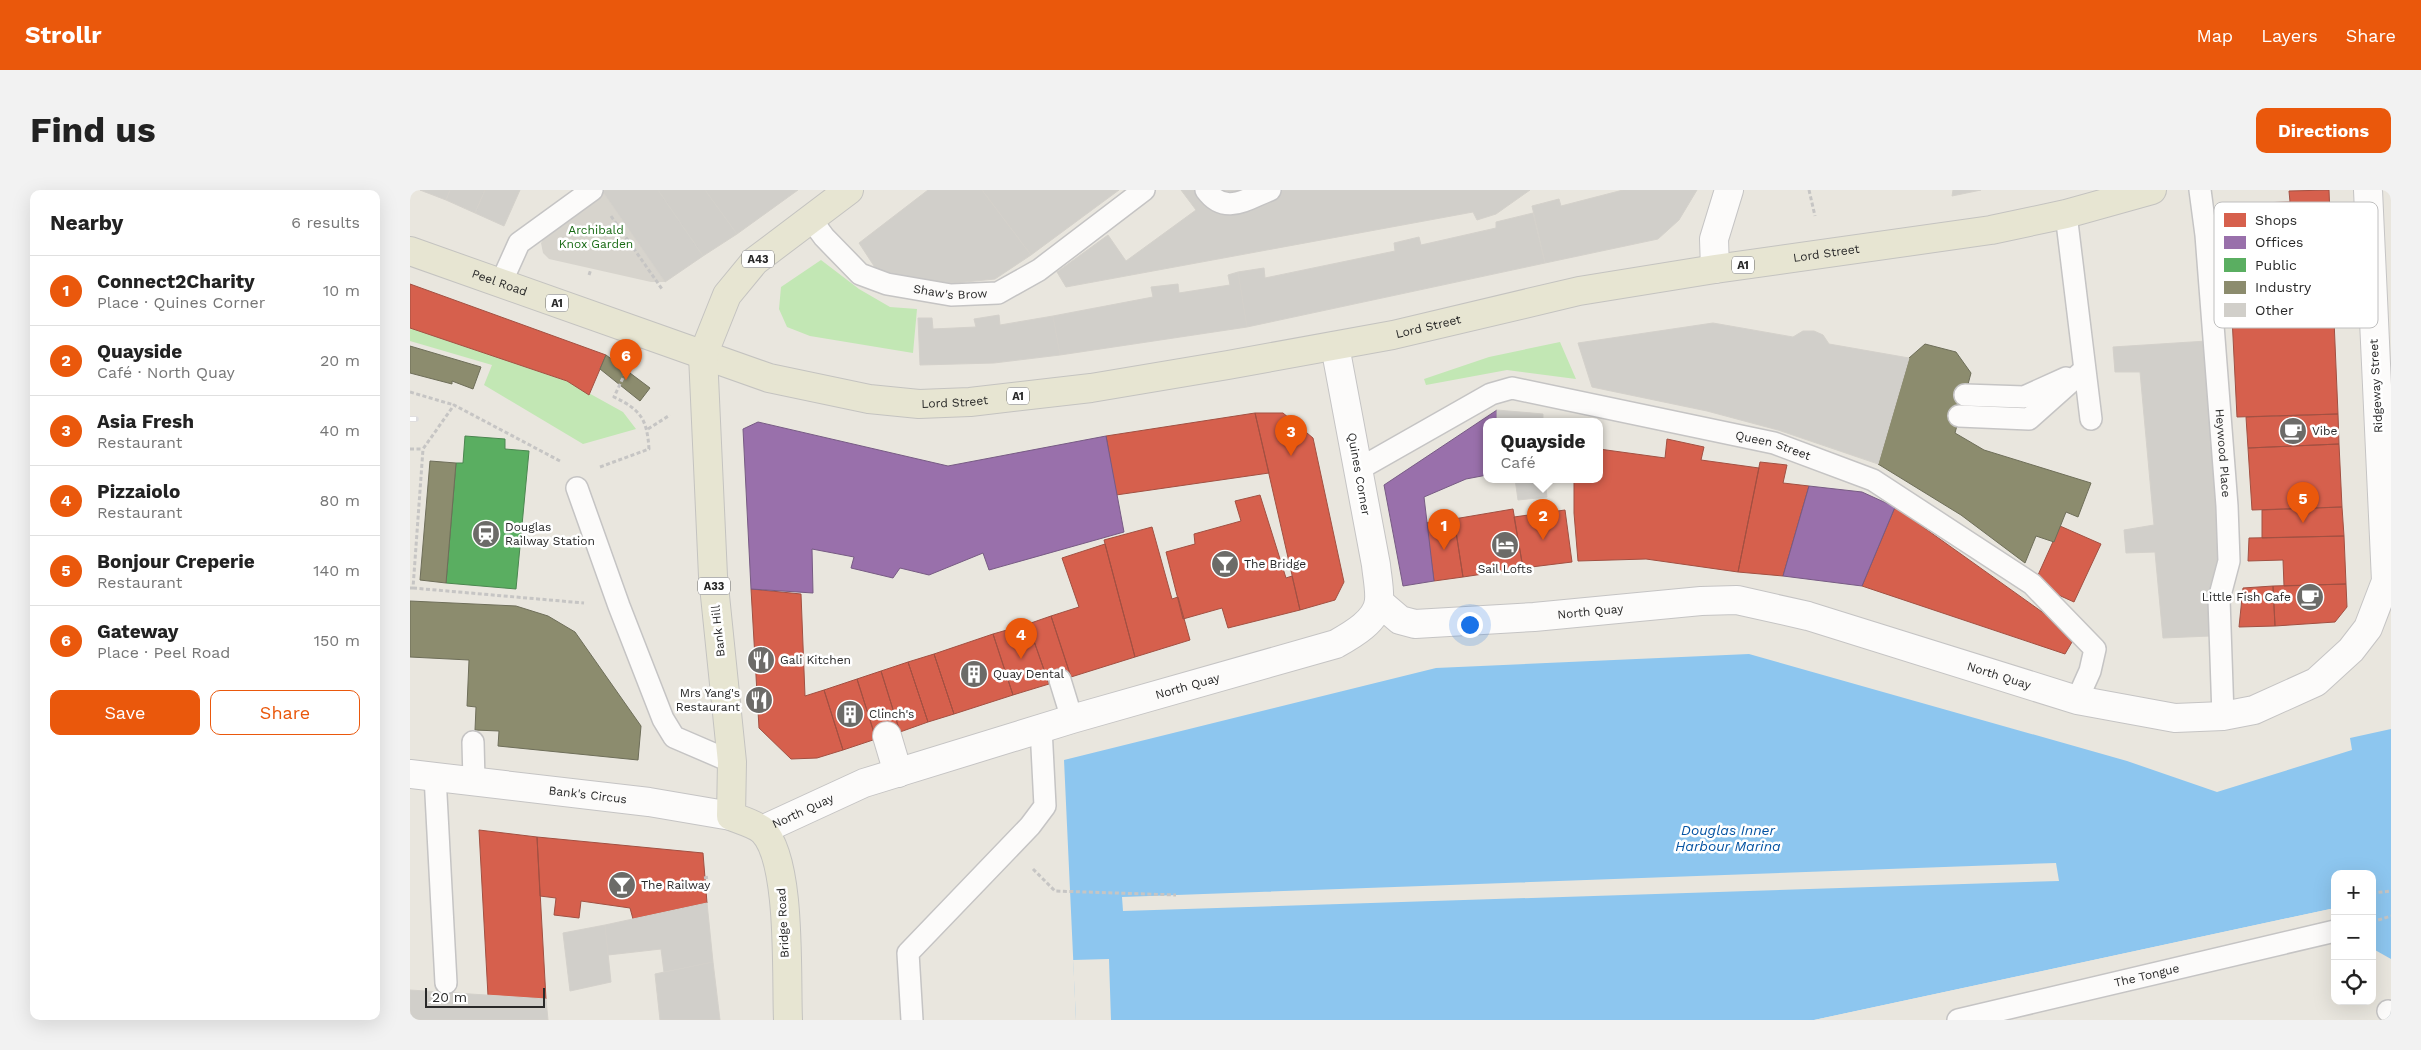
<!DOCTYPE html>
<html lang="en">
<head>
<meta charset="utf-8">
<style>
  body { margin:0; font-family:"Work Sans",sans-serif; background:#f2f2f2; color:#222 }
  .controls { position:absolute; right:15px; bottom:15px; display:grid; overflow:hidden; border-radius:10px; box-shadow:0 5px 20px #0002 }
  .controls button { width:45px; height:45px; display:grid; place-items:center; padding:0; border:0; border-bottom:1px solid #e0e0e0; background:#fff; color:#222; font:25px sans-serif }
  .scale { position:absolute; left:15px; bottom:12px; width:120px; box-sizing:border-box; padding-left:5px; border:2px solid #292929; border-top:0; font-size:14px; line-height:18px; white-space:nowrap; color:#292929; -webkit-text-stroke:4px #fff; paint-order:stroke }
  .you { position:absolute; left:1059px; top:434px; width:18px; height:18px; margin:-12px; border:4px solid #fff; border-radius:50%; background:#1a73e8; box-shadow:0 0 0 8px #1a73e833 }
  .badge { display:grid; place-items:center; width:32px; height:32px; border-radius:50%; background:#ea580c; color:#fff; font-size:16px; font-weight:700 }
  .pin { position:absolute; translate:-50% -41px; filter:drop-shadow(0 1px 2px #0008) }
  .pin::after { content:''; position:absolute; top:26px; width:18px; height:15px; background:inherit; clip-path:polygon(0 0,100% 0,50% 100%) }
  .popup { position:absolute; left:1073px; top:228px; width:120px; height:65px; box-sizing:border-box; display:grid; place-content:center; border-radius:10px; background:#fff; filter:drop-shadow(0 1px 4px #0005); font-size:16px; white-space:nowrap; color:#767676 }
  .popup b { font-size:19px; color:#222 }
  .popup::after { content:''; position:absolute; left:50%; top:100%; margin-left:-10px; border:10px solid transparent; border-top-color:#fff }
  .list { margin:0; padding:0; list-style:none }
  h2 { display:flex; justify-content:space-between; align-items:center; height:65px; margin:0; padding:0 20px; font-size:21px }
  h2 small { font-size:16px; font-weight:400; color:#767676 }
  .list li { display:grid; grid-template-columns:32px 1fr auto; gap:15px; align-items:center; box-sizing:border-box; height:70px; padding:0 20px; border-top:1px solid #e0e0e0 }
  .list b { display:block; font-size:19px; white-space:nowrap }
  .list p { margin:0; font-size:16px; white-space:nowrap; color:#767676 }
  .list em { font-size:16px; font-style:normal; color:#767676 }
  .actions { display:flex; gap:10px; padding:15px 20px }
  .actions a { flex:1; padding:11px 0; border:1px solid #ea580c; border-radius:10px; text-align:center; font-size:18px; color:#ea580c }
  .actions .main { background:#ea580c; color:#fff }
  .icon { flex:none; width:28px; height:28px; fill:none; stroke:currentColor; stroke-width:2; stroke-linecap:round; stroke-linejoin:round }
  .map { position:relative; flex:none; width:1981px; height:830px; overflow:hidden; border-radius:10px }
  header { display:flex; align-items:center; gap:30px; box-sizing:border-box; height:70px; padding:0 25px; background:#ea580c; color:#fff }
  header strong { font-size:24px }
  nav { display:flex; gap:28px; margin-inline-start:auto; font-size:18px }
  .intro { display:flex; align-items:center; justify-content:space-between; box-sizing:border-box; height:120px; padding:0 30px }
  h1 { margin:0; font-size:35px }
  .button { padding:12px 22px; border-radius:10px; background:#ea580c; color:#fff; font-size:18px; font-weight:700 }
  main { display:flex; gap:30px; padding:0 30px }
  aside { flex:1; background:#fff; border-radius:10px; box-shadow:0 5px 20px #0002 }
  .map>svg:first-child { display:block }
</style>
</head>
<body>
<header>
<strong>Strollr</strong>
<nav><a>Map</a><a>Layers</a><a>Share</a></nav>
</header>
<div class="intro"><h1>Find us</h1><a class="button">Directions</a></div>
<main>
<aside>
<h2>Nearby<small>6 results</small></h2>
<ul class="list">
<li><span class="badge">1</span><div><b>Connect2Charity</b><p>Place · Quines Corner</p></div><em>10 m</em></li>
<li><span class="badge">2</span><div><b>Quayside</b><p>Café · North Quay</p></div><em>20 m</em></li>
<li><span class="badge">3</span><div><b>Asia Fresh</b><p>Restaurant</p></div><em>40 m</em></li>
<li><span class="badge">4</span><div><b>Pizzaiolo</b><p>Restaurant</p></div><em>80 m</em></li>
<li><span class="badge">5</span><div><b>Bonjour Creperie</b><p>Restaurant</p></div><em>140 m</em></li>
<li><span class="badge">6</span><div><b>Gateway</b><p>Place · Peel Road</p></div><em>150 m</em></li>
</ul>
<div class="actions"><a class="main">Save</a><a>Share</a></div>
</aside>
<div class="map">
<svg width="1981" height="830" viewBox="0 0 1981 830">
  <rect width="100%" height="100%" fill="#e9e6de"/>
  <!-- green -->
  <path fill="#c2e7b4" d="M411,70L449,99L480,117L507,119L503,163L400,146L377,137L369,119L371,97Z
    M0,138L157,191L213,222L226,239L173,254L74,195L82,175L0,151Z
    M1150,152L1166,189L1097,180L1016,195L1014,189L1079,167Z"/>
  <!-- plaza -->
  <path fill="#d7d4cd" d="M193,2L255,92H241L139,69L133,63L131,53L135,47Z"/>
  <!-- water -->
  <path fill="#8dc6ef" d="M1339,464L1717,571L1807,602L1942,560L1940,548L1981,539V829L1925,811H1962L1965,760L1962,750V684H1925V718L1404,830H666L654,570L1026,478Z"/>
  <!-- pier -->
  <path fill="#e9e6de" d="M1646,673L1649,691L713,721L712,707Z
    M1925,718V720L1416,830H1404Z
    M1962,751L1965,760L1981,769V829L1978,830H1676L1677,828L1925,768V811H1962Z
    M699,769L701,830H666L663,770Z"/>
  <!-- shops -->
  <path fill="#d6604d" stroke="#a25042" d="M1919,0L1922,78L1858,81L1857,59L1811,61L1806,21L1816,14L1880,12L1879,1Z
    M1922,83L1928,224L1827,227L1820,87Z
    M0,94L196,165L179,205L157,191L0,138Z
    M845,223H873L903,248L934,392L925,410L890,420Z
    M845,223L859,283L706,305L696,246Z
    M1928,224L1929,254L1838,258L1836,227Z
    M1257,249L1294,257L1291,270L1349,278L1328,382L1236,369L1168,371L1164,323V289H1189V259L1255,268Z
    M1929,254L1932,317L1842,320L1838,258Z
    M1350,272L1377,275L1373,293L1399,296L1373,386L1328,382Z
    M850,305L876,388L882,386L890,420L818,438L812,418L773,429L756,362L785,354L784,344L831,331L825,311Z
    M1485,317L1635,424L1662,452L1655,464L1452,396Z
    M1932,317L1934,346L1852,348V320Z
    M1103,319L1113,378L1053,387L1044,329Z
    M1155,320L1162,372L1113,378L1104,327Z
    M1044,329L1053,387L1024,391L1016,333Z
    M1650,336L1691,354L1664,412L1624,394Z
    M742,337L762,409L768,407L780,450L725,467L694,350Z
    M1934,346L1936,394L1874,396L1873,370L1838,371L1839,348Z
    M695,354L725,467L661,487L641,426L669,417L652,368Z
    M1936,394L1937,417L1925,432L1865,436L1863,396Z
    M1863,396L1865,436L1829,437L1833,398Z
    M341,399L391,404L395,506L414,500L433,560L407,568L381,569L349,538Z
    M641,426L661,487L639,494L618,434Z
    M618,434L639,494L603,505L583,444Z
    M583,444L603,505L544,524L524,464Z
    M524,464L544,524L518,532L498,472Z
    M498,472L518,532L490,542L471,481Z
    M471,481L490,542L466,549L447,489Z
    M447,489L466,549L433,560L414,500Z
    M69,640L127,647L136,809L78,806Z
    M127,647L293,663L297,713L223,729L220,718L171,711L169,728L144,725L146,708L130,706Z"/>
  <!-- offices -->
  <path fill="#9970ab" stroke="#775b84" d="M1087,220V231H1077V285L1056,289L1014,307L1024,391L993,396L974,295Z
    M348,232L538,276L696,246L714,342L579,380L573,363L519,385L490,378L483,388L441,378L444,367L402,359L403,403L341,399L333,239Z
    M1399,296L1452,302L1485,317L1452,396L1373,386Z"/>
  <!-- public -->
  <path fill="#5aae61" stroke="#4b8650" d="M55,246L95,249V259L119,261L106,399L36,393L46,273H53Z"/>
  <!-- industry -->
  <path fill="#8c8c6e" stroke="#6e6e59" d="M1515,154L1546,162L1561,183L1545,243L1574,260L1681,293L1668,327L1656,322L1644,352L1626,346L1615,373L1551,325L1468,274L1499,168Z
    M0,156L71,177L63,199L42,191V194L0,183Z
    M196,165L240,198L230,211L190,179Z
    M20,271L46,273L36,393L10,390Z
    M0,411L106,416L138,426L165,442L231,536L228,570L88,556L89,541L65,540L66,517L57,516L59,470L0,467Z"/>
  <!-- building -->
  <path fill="#d1cfca" stroke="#d4d1cb" d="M10,0H40L36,10Z
    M40,0H75L65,23L36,10Z
    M75,0H110L94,36L65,23Z
    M195,0H248L293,66L255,92L193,2Z
    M248,0H295L327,44L293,66Z
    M295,0H388L327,44Z
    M518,0H572L621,65L585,89L545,93L517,92L466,79L449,53Z
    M572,0H709L621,65Z
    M771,0H1120L1086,24L1067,30L1063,22L656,97L647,82L698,45L716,71L786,20Z
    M1213,0H1287L1269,30L1248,49L1135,73L1122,16L1149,9L1151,16Z
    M1543,0H1571L1542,6Z
    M1123,23L1135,73L837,137L828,82L854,78L855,88L985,61L984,53L1009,47L1011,55L1086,38V32Z
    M828,82L837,137L650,165L643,126L743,107L741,97L768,94L769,103L820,95L818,85Z
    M589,125L590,135L643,126L650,165L584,173L510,175L508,128H522L523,139L566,137L564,129Z
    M1303,133L1383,147L1393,141H1404L1413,145L1419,154L1499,168L1468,274L1368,240L1297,221L1182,197L1168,153Z
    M1797,151L1811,380L1800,446L1753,448L1745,362L1716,363L1714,340L1744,335L1730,182H1705L1703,157Z
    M1087,220L1133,224V231H1087Z
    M1105,289H1135L1137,307L1108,310Z
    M297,713L303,772L254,782L251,759L198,765L195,735Z
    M195,735L201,792L160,801L153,743Z
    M303,772L310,830H250L245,784Z
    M0,800L136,809L138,830H0Z"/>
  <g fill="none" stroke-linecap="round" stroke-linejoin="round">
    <!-- service casing -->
    <g stroke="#c5c4c4" stroke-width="24">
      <g id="service">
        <path d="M796,0C815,26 836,9 860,0"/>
        <path id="s1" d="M1790,0L1796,45L1817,316L1819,371L1809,409L1813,526"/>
        <path d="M1656,24L1681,229"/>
        <path id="s2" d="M400,28L414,47L450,84L477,94L541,105L588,103L629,80L734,0"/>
        <path d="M91,93L109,53L182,0"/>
        <path d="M1555,205L1614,207L1656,188"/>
        <path d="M1549,226L1619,229L1674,180"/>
        <path id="s3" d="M949,279L1081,204L1102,198L1364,253L1463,290L1622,394L1685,459L1680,481L1667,510"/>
        <path d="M167,298L209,416L253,529L264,547L322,572"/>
        <path d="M650,490L662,529"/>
        <path d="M63,552L64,591"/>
        <path d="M25,586L36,793"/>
        <path d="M1978,821L1981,823"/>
        <path d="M502,830L498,763L620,636L635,616L631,538"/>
        <path id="s4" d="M1548,830L1925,741"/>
      </g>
    </g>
    <!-- pedestrian casing -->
    <g stroke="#c5c4c4" stroke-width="30">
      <path id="pedestrian" d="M477,546L488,583"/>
    </g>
    <!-- minor casing -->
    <g stroke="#c5c4c4" stroke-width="30">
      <g id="minor">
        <path id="s5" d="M969,412L990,430L1005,434L1124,427L1291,411L1327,410L1398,426L1667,510L1765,528L1813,526L1844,520L1906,492L1941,460L1958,438L1976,391L1958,0"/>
        <path id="s6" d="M0,584L239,612L321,626"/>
      </g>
    </g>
    <!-- secondary casing -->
    <g stroke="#c5c4c4" stroke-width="30">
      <g id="secondary">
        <path d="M1305,79L1304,49L1319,0"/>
        <path id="s7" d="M352,640L454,593L662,529L926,454C942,445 967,431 969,411C970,399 967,386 966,375L925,156"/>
      </g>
    </g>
    <!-- primary casing -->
    <g stroke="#c4c3c0" stroke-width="30">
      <g id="primary">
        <path id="s8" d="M0,61L359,188L459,209L509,214L560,212L681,198L818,175L983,145L1169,101L1305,79L1581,40L1656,24L1742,0"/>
        <path d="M378,830C376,787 382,671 353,641C346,634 330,630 321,626L322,572L303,386L293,165L317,105L345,71L439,0"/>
      </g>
    </g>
    <!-- path -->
    <path stroke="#c6c5c4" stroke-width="3" stroke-dasharray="4 2.5" stroke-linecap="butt" d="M1399,0L1405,26
      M201,26L252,99
      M179,85L181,79
      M0,202L44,215
      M238,239L260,225
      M0,259H13
      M190,277L239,259C237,229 231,220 204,207L219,175
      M0,398H3L13,259L44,215L150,271
      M3,398L174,413
      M623,679L645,701L766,705
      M294,688L300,687
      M1962,703L1981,701
      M1962,732L1981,726"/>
    <!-- service -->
    <use href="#service" stroke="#fcfbfa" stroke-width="21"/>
    <!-- pedestrian -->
    <use href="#pedestrian" stroke="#fcfbfa" stroke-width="28"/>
    <!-- minor -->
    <use href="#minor" stroke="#fcfbfa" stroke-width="28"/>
    <!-- secondary -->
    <use href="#secondary" stroke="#fcfbfa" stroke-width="28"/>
    <!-- primary -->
    <use href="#primary" stroke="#e7e5d2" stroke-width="28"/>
    <!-- rail casing -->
    <g stroke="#dddcde" stroke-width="5.5">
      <path id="rail" d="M0,229H6"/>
    </g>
    <!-- rail -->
    <use href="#rail" stroke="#fff" stroke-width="4" stroke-dasharray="11" stroke-linecap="butt"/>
  </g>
  <!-- icons -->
  <defs>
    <g id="cafe-disc" transform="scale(1.4375)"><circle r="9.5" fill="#6c6b68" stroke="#fff"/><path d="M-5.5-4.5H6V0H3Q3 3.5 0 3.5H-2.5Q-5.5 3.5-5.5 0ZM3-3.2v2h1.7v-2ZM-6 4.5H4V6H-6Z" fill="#fff"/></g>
    <g id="station-disc" transform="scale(1.4375)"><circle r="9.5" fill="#6c6b68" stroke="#fff"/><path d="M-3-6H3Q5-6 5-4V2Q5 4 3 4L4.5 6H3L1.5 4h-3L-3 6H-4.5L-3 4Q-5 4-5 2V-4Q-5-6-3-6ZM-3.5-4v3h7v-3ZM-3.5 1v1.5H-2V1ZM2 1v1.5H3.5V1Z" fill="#fff"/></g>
    <g id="hotel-disc" transform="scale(1.4375)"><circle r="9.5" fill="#6c6b68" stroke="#fff"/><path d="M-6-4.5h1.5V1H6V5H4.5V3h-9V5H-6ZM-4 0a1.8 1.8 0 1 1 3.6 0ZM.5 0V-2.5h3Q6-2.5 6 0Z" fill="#fff"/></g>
    <g id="bar-disc" transform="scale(1.4375)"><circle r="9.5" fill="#6c6b68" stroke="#fff"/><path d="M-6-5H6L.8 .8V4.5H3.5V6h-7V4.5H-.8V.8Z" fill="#fff"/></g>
    <g id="restaurant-disc" transform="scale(1.4375)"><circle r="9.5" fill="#6c6b68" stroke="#fff"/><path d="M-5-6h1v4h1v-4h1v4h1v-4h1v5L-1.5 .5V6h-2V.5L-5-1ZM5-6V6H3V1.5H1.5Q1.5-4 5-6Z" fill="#fff"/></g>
    <g id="building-disc" transform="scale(1.4375)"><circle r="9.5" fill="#6c6b68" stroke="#fff"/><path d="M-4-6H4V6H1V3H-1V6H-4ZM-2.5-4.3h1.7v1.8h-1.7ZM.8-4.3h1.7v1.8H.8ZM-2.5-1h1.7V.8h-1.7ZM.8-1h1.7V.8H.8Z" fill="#fff"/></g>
  </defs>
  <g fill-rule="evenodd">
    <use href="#cafe-disc" x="1883" y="241"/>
    <use href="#station-disc" x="76" y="344"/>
    <use href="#hotel-disc" x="1095" y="355"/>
    <use href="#bar-disc" x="815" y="374"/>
    <use href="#cafe-disc" x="1900" y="407"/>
    <use href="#restaurant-disc" x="351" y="470"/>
    <use href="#building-disc" x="564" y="484"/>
    <use href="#restaurant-disc" x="349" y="510"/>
    <use href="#building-disc" x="440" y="524"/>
    <use href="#bar-disc" x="212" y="695"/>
  </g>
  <g text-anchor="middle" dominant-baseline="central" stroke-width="5" stroke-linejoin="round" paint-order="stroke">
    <!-- shield labels -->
    <g fill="#fff" stroke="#696969" stroke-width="1">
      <rect x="332" y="60.5" width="32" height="17" rx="4"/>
      <rect x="1322" y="66.5" width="22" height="17" rx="4"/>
      <rect x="136" y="104.5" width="22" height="17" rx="4"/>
      <rect x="597" y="197.5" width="22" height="17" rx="4"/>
      <rect x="288" y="387.5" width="32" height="17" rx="4"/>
    </g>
    <g font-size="11" font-weight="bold" fill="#292929">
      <text x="348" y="69">A43</text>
      <text x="1333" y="75">A1</text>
      <text x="147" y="113">A1</text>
      <text x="608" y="206">A1</text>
      <text x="304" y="396">A33</text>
    </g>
    <!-- park labels -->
    <g font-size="12" fill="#196b15" stroke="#fff">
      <text x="186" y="40">Archibald<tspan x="186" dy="14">Knox Garden</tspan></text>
    </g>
    <!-- street labels -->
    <g font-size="12" fill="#292929" stroke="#fff">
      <text stroke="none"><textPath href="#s8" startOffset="1454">Lord Street</textPath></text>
      <text stroke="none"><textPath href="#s8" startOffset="95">Peel Road</textPath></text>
      <text stroke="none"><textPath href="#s2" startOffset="168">Shaw's Brow</textPath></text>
      <text stroke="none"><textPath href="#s8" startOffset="1049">Lord Street</textPath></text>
      <text transform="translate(1966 196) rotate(-93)">Ridgeway Street</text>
      <text stroke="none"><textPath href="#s8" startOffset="569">Lord Street</textPath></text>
      <text stroke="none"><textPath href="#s3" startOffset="441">Queen Street</textPath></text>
      <text stroke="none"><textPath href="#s1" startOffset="264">Heywood Place</textPath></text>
      <text transform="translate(949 284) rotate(80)">Quines Corner</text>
      <text stroke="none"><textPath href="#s5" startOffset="219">North Quay</textPath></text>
      <text transform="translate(308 441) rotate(-96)">Bank Hill</text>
      <text stroke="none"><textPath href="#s5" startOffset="639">North Quay</textPath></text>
      <text stroke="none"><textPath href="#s7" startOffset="450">North Quay</textPath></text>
      <text stroke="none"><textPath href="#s6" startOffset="179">Bank's Circus</textPath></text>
      <text stroke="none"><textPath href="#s7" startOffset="45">North Quay</textPath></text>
      <text transform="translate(373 733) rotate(-93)">Bridge Road</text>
      <text stroke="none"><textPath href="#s4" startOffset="194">The Tongue</textPath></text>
    </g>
    <!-- poi labels -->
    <g font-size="12" fill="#292929" stroke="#fff" text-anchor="start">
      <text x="1902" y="241">Vibe</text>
      <text x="95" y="337">Douglas<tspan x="95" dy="14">Railway Station</tspan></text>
      <text x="834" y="374">The Bridge</text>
      <text x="1095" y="379" text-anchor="middle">Sail Lofts</text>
      <text x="1881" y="407" text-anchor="end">Little Fish Cafe</text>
      <text x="370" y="470">Gali Kitchen</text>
      <text x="583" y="484">Quay Dental</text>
      <text x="330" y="503" text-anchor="end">Mrs Yang's<tspan x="330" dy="14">Restaurant</tspan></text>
      <text x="459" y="524">Clinch's</text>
      <text x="231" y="695">The Railway</text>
    </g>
    <!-- water labels -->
    <g font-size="14" font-style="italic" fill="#0453a2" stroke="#fff">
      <text x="1318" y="640">Douglas Inner<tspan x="1318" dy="16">Harbour Marina</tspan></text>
    </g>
  </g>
  <!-- legend -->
  <rect x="1804" y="12" width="164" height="126" rx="8" fill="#fff" stroke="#bfbfbf" stroke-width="1"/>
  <rect x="1814" y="23" width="22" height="14" fill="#d6604d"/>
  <rect x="1814" y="46" width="22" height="13" fill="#9970ab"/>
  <rect x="1814" y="68" width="22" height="14" fill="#5aae61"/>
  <rect x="1814" y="91" width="22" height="13" fill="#8c8c6e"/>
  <rect x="1814" y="113" width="22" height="14" fill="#d1cfca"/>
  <g font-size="14" fill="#292929">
    <text x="1845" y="35">Shops</text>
    <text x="1845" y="57">Offices</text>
    <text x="1845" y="80">Public</text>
    <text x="1845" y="102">Industry</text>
    <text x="1845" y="125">Other</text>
  </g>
</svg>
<div class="controls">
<button>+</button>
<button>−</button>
<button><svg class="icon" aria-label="locate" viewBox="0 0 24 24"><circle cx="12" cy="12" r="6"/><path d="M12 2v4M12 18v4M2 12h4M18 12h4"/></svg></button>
</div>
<div class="scale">20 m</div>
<div class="you"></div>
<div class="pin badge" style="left:1034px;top:360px">1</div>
<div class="pin badge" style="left:1133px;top:350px">2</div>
<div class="popup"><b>Quayside</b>Café</div>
<div class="pin badge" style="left:881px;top:266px">3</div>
<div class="pin badge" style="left:611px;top:469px">4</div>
<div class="pin badge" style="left:1893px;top:333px">5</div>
<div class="pin badge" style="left:216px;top:190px">6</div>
</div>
</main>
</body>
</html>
